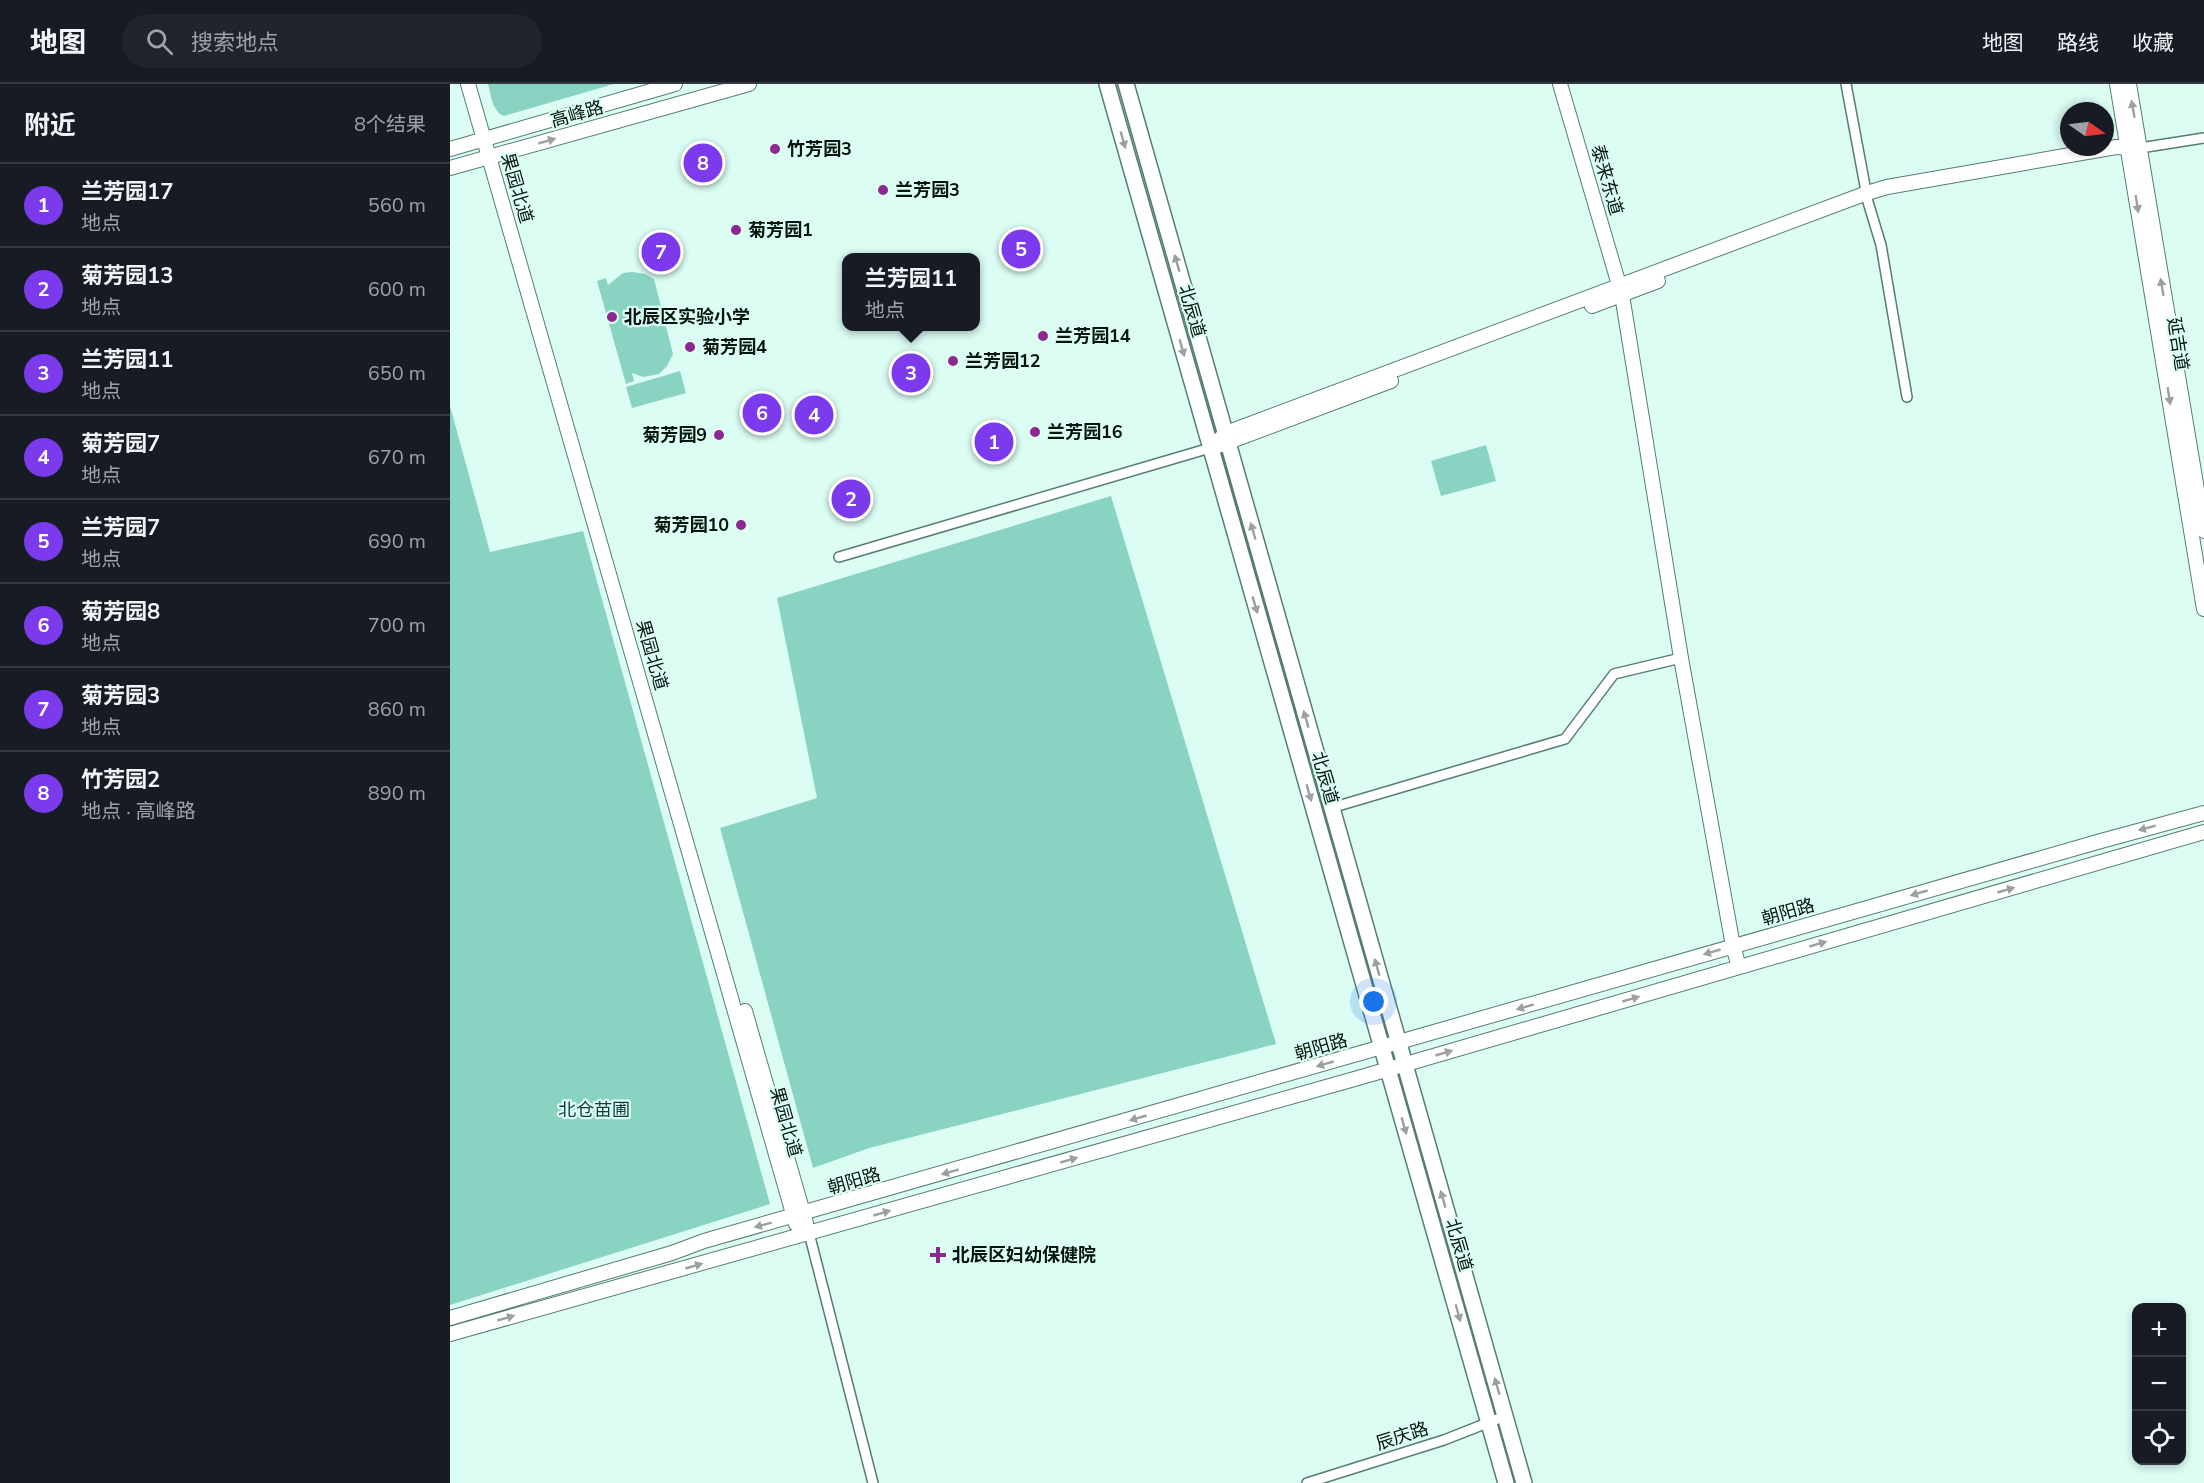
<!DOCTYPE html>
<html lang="zh">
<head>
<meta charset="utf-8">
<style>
  body { margin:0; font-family:"Nunito Sans","Noto Sans SC",sans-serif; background:#20242c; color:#f1f3f6 }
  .controls { position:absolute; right:18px; bottom:18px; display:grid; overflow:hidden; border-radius:12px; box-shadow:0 3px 9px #0003 }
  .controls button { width:54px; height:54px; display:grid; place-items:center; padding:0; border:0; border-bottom:2px solid #363941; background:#171b24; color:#f1f3f6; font:30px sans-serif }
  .compass { position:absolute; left:1610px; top:18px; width:54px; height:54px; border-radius:50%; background:#171b24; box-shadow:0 3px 9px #0003; rotate:104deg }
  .you { position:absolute; left:924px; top:918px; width:21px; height:21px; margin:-15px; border:4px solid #fff; border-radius:50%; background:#1a73e8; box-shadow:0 0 0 9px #1a73e833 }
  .badge { display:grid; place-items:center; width:39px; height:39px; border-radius:50%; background:#7c3aed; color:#fff; font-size:20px; font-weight:700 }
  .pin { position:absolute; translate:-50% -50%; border:3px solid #fff; box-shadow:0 2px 6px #0006 }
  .popup { position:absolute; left:392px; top:169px; width:138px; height:78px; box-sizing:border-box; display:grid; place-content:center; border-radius:12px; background:#171b24; filter:drop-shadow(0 2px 4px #0005); font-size:20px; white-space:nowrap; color:#9ea1a6 }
  .popup b { font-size:22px; color:#f1f3f6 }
  .popup::after { content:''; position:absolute; left:50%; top:100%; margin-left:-12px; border:12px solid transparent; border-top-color:#171b24 }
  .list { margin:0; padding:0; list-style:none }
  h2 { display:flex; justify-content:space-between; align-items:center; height:78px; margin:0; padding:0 24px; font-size:26px }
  h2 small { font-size:20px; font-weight:400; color:#9ea1a6 }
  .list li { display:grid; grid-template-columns:39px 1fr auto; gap:18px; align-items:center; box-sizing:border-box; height:84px; padding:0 24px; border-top:2px solid #363941 }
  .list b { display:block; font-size:22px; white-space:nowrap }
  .list p { margin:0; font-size:20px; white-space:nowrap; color:#9ea1a6 }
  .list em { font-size:20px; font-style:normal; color:#9ea1a6 }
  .icon { flex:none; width:33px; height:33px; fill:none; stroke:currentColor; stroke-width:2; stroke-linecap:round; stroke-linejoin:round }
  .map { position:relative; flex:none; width:1754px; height:1399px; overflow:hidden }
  header { display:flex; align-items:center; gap:36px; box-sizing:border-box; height:84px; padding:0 30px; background:#171b24; border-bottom:2px solid #363941 }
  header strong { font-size:28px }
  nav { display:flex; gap:33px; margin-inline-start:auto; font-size:21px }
  .search { width:420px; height:54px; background:#20242c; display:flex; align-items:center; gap:15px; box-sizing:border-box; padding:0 21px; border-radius:33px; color:#9ea1a6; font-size:22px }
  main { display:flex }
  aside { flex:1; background:#171b24 }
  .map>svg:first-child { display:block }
</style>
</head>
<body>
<header>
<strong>地图</strong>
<div class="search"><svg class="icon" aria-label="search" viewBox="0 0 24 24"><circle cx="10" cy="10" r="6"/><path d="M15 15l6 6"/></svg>搜索地点</div>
<nav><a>地图</a><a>路线</a><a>收藏</a></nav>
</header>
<main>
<aside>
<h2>附近<small>8个结果</small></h2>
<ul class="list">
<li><span class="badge">1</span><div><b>兰芳园17</b><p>地点</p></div><em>560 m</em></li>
<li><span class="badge">2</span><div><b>菊芳园13</b><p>地点</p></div><em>600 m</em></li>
<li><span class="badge">3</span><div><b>兰芳园11</b><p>地点</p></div><em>650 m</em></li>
<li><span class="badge">4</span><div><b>菊芳园7</b><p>地点</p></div><em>670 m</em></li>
<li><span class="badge">5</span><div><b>兰芳园7</b><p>地点</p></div><em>690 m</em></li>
<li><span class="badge">6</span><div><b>菊芳园8</b><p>地点</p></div><em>700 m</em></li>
<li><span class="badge">7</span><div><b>菊芳园3</b><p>地点</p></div><em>860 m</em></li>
<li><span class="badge">8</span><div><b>竹芳园2</b><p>地点 · 高峰路</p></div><em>890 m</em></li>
</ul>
</aside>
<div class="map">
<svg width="1754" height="1399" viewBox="0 0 1754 1399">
  <rect width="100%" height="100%" fill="#dbfdf4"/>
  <!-- green -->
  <path fill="#88d3c1" d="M38,0H164L54,32C42,27 41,11 38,0Z
    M182,188L195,190L204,195L223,270L217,282L209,290L193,293L182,289L184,297L176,300L147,197L156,194L158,201L173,189Z
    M230,287L236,309L182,324L176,303Z
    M0,322L40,468L133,447L320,1120L0,1221Z
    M1036,361L1046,397L991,412L981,377Z
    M661,412L826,960L419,1064L363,1084L270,744L367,714L327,514Z"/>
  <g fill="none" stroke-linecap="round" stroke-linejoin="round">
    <!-- street casing -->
    <g stroke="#557d73" stroke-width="12">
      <path id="street" d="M1396,0L1418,118L1431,161L1457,313
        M1690,64L1754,54
        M389,473L760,364
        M881,724L1115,655L1164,590L1231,574
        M359,1149L423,1399
        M857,1399L994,1356L1055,1332"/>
    </g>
    <!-- secondary casing -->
    <g stroke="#557d73" stroke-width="16">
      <path id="secondary" d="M18,0L346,1140
        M1110,0L1172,211L1231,574L1283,862L1289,883
        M1667,0L1754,525
        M1679,0L1754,447
        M0,65L225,0
        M0,84L299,0
        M1142,222L1208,197
        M768,362L941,297
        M760,364L776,349L1417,109L1437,103L1666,63L1690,64
        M295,927L356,1139
        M0,1234L222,1169L254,1157L1651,757L1754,729
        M0,1250L908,994L1754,748"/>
    </g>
    <!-- primary casing -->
    <g stroke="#557d73" stroke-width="18">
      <path id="primary" d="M657,0L1056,1399
        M676,0L1074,1399"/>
    </g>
    <!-- street -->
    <use href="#street" stroke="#fff" stroke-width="9"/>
    <!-- secondary -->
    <use href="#secondary" stroke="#fff" stroke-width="14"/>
    <!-- primary -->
    <use href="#primary" stroke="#fff" stroke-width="15"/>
  </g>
  <!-- one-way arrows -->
  <defs><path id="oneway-solid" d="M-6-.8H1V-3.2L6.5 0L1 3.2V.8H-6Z" transform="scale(1.5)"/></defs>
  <g fill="#9ba1a0">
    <use href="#oneway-solid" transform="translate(1683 25) rotate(-100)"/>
    <use href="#oneway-solid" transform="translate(673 56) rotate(74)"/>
    <use href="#oneway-solid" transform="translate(97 57) rotate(-16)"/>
    <use href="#oneway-solid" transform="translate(1687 120) rotate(81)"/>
    <use href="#oneway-solid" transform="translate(727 179) rotate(-106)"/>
    <use href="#oneway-solid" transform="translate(1712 203) rotate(-100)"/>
    <use href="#oneway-solid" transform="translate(732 264) rotate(74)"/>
    <use href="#oneway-solid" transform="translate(1719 312) rotate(81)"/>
    <use href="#oneway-solid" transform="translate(803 447) rotate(-106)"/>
    <use href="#oneway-solid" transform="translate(805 521) rotate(74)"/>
    <use href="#oneway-solid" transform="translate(856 635) rotate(-106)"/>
    <use href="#oneway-solid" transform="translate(859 709) rotate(74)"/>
    <use href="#oneway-solid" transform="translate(1697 744) rotate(165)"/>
    <use href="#oneway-solid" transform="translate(1556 806) rotate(-16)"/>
    <use href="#oneway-solid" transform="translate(1469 809) rotate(164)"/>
    <use href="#oneway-solid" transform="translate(1368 860) rotate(-16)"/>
    <use href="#oneway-solid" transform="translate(1262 868) rotate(164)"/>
    <use href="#oneway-solid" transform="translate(927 883) rotate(-106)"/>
    <use href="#oneway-solid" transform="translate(1181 915) rotate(-16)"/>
    <use href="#oneway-solid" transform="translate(1075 923) rotate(164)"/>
    <use href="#oneway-solid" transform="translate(994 969) rotate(-16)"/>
    <use href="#oneway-solid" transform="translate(875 980) rotate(164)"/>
    <use href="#oneway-solid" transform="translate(688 1034) rotate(164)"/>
    <use href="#oneway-solid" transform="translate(954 1042) rotate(74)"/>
    <use href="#oneway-solid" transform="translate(619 1076) rotate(-16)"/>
    <use href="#oneway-solid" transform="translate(500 1088) rotate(164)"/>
    <use href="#oneway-solid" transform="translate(993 1115) rotate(-106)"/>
    <use href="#oneway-solid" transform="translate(432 1129) rotate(-16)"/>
    <use href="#oneway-solid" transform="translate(313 1141) rotate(165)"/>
    <use href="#oneway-solid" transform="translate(244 1182) rotate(-16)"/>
    <use href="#oneway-solid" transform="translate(1008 1229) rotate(75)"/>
    <use href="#oneway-solid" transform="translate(56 1234) rotate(-16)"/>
    <use href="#oneway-solid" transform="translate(1047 1302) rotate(-106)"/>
  </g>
  <!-- markers -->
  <g fill="#8c288f" stroke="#dbfdf4" stroke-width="2">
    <circle cx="325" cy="65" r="6"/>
    <circle cx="433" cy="106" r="6"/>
    <circle cx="286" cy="146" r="6"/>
    <circle cx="162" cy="233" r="6"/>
    <circle cx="593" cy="252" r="6"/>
    <circle cx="240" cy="263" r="6"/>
    <circle cx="503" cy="277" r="6"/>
    <circle cx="585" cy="348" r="6"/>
    <circle cx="269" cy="351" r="6"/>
    <circle cx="291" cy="441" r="6"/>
    <path d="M485 1162h6v6h6v6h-6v6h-6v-6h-6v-6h6z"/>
  </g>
  <g text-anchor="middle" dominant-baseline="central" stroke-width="4.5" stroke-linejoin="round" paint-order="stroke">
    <!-- street labels -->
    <g font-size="18" fill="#051411" stroke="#dbfdf4">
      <text transform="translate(127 30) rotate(-16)">高峰路</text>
      <text transform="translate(1157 96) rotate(74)">泰来东道</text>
      <text transform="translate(67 104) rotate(74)">果园北道</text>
      <text transform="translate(742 227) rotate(74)">北辰道</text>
      <text transform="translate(1728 260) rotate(81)">延吉道</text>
      <text transform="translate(202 571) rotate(74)">果园北道</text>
      <text transform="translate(875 694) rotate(74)">北辰道</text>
      <text transform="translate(1338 828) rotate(-16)">朝阳路</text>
      <text transform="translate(871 963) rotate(-16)">朝阳路</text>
      <text transform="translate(336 1038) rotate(74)">果园北道</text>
      <text transform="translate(404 1097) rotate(-16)">朝阳路</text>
      <text transform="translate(1009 1161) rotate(74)">北辰道</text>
      <text transform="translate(952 1352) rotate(-18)">辰庆路</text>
    </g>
    <!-- poi labels -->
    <g font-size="18" font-weight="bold" fill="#051411" stroke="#dbfdf4" text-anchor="start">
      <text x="337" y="65">竹芳园3</text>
      <text x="445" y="106">兰芳园3</text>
      <text x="298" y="146">菊芳园1</text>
      <text x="174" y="233">北辰区实验小学</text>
      <text x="605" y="252">兰芳园14</text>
      <text x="252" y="263">菊芳园4</text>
      <text x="515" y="277">兰芳园12</text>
      <text x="597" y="348">兰芳园16</text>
      <text x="257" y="351" text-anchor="end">菊芳园9</text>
      <text x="279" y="441" text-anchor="end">菊芳园10</text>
      <text x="502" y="1171">北辰区妇幼保健院</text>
    </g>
    <!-- park labels -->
    <g font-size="18" fill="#124037" stroke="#dbfdf4">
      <text x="144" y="1026">北仓苗圃</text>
    </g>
  </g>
</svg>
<div class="controls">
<button>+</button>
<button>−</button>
<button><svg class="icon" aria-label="locate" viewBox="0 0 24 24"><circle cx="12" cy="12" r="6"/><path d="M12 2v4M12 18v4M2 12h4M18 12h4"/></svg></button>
</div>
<svg class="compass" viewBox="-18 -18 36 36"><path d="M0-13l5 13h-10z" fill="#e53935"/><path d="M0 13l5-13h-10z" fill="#9ea1a6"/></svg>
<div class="you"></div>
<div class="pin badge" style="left:544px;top:358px">1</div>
<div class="pin badge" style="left:401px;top:415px">2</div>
<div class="pin badge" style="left:461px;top:289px">3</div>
<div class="popup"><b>兰芳园11</b>地点</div>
<div class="pin badge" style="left:364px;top:331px">4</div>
<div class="pin badge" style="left:571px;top:165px">5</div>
<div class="pin badge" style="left:312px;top:329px">6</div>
<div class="pin badge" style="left:211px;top:168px">7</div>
<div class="pin badge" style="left:253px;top:79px">8</div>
</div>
</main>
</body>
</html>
